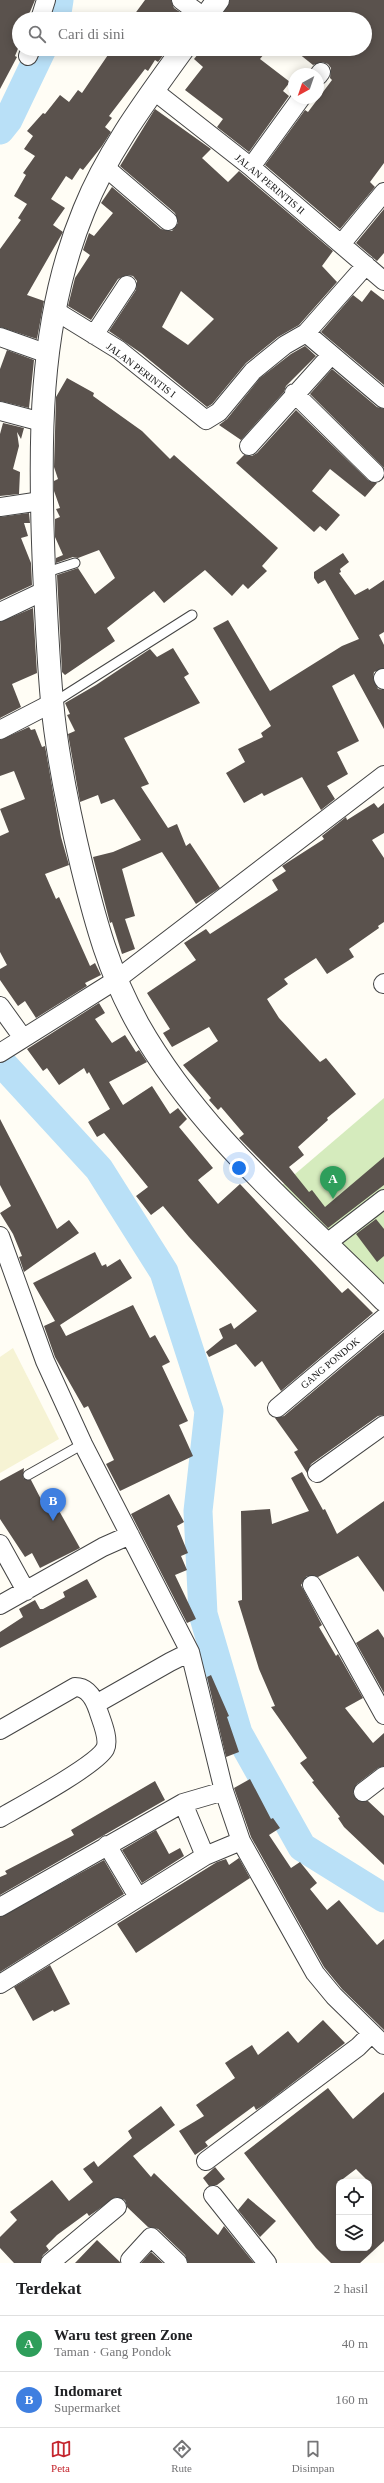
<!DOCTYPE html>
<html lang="id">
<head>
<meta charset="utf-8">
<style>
  body { margin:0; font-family:Georgia,serif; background:#f2f2f2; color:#202124 }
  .controls { position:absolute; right:12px; bottom:12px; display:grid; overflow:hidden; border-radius:8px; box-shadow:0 2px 10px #0003 }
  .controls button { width:36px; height:36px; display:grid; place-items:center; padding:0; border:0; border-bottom:1px solid #e0e0e0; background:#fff; color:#202124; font:20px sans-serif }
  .compass { position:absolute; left:288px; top:68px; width:36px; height:36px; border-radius:50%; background:#fff; box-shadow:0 2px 10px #0003; rotate:220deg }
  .you { position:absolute; left:239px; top:1168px; width:14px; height:14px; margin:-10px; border:3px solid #fff; border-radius:50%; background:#1a73e8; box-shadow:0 0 0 6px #1a73e833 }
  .badge { display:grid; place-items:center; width:26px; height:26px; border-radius:50%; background:#c4262e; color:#fff; font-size:13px; font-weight:700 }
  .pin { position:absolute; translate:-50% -33px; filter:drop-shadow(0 1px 2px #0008) }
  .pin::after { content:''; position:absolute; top:21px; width:14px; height:12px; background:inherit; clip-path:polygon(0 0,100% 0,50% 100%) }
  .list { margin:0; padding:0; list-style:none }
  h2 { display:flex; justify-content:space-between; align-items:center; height:52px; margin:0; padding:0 16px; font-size:17px }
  h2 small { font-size:13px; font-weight:400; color:#757577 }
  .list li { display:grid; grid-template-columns:26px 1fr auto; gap:12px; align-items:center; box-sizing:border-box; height:56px; padding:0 16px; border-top:1px solid #e0e0e0 }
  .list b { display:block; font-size:15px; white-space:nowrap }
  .list p { margin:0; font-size:13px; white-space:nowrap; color:#757577 }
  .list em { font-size:13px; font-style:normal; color:#757577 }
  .icon { flex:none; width:22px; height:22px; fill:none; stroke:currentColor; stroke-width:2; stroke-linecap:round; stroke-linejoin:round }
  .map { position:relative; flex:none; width:384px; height:2263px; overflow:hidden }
  .search { position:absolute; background:#fff; box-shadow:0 2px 10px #0003; left:12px; right:12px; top:12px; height:44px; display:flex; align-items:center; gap:10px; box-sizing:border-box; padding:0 14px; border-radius:22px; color:#757577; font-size:15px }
  .sheet { height:164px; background:#fff }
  nav { display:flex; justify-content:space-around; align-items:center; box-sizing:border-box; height:56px; border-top:1px solid #e0e0e0; background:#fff; font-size:11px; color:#757577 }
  nav a { display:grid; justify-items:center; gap:2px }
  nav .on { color:#c4262e }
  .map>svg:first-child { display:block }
</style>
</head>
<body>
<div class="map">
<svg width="384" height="2263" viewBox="0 0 384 2263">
  <rect width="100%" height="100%" fill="#fffdf5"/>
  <!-- farmland -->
  <path fill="#f6f3d4" d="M13,1348L59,1439L0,1473V1357Z"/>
  <!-- green -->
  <path fill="#d5ebbd" d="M384,1098V1300L274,1192Z"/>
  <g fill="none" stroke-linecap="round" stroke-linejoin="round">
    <!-- river -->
    <path stroke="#b9e0f7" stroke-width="29" d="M56,19L59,0
      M0,130L8,120L42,49
      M0,1061L99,1169L164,1272L209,1411L198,1511L203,1614L238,1733L302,1847L384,1898"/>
  </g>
  <!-- building -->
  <path fill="#5a524d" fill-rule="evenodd" d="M0,0H35L27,19H19V46L15,56L17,57L0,89Z
    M145,0H171L174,8L183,14L179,19H131Z
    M230,0H384V163L370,182L375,187L340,229L265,165L305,110L308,112L332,80L330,78L331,68L328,64L322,62L313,65L293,49H365V19H220Z
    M112,49H168L158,62L155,60L148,71L145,69L109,116L112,118L105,127L111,132L102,146L83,170L80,168L72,180L66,176L51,199L65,208L53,225L63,232L27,295L44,301L37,339L0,327V249L21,220L18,218L27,204L14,196L26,175L23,173L35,156L24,149L33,136L27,131L43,113L45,114L60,95L69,102L78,90L82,93Z
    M202,49H268L260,59L290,82L283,91L289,96L249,152L217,127L223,119L185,90L203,67L194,59Z
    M155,109L211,149L202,158L228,182L239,171L333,251L322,266L337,282L299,325L278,337L246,363L212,404L207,407L141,353L109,331L136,290L137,281L133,276L127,275L118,279L91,320L68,306L75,278L90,255L83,250L89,233L94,236L113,213L101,203L112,187L161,229L172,231L178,223L175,213L120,166ZM181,291L214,319L188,345L162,327Z
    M384,209V253L377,261L356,243Z
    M371,290L384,300V385L321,332L353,295L362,302Z
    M305,346L316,356L286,386L284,392L241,440L219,425L227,419L260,378L291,354Z
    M7,350L34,360L29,408L0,401V369Z
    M332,369L377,407L384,409V468L310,394Z
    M67,378L94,393L93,396L142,431L170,459L174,455L278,548L262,566L267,571L248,589L243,584L232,596L205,570L164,603L154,591L107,628L115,641L65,675L62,672L57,575L78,568L95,594L115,578L99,550L78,558L73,557L56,563V558L63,555L55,537V519L60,517L56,509L60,508L54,491V481L58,479L54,467L56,397Z
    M296,410L368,480L377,483L365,497L330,469L312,491L340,515L326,531L320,526L314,532L236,463L244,455L252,456L257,453Z
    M3,423L24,428L21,439L17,432L19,446L13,469L20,472L19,494L0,496V434Z
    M29,513L30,523H24L28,536L21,538L31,563L32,585L0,600V517Z
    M343,553L349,562L340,569L341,572L339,573L355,595L368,588L369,590L384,580V632L379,635L384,645V668L374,672L373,678L378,689L384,690V729L354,674L332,686L359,741L337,752L348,774L327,786L335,799L321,810L302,777L264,796L262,793L244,803L226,773L245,762L238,749L263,737L261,733L271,726L213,628L228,620L270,691L342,646L359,639L325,580L318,584L314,578V572Z
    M33,608L37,673L12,684L21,707L0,718V622Z
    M173,648L189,674L184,677L200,703L124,738L149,784L141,787L168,828L177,824L186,846L190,843L220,888L196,904L162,852L122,869L135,916L125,919L135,949L122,954L112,922L110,923L93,857L113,852L141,840L114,799L101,804L98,795L80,802L68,734L75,731L67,715L70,714L65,703L96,685L150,649L157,657Z
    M29,727L31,730L35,729L42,747L45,746L61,837L69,865L45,874L56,899L59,897L90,966L95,963L101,975L85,983L87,986L36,1018L25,1001L18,1006L0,980V969L7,965L0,952V836L9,832L0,809L25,799L14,771L0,776V740Z
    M374,803L378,808L384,803V833L372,840L384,858V922L378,926L379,928L349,949L354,957L327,974L316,958L284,979L288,984L267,999L279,1018L320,1062L326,1058L356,1094L327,1118L328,1120L298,1147L304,1155L289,1167L309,1192L312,1190L325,1207L384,1157V1185L328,1228L239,1138L244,1134L221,1107L218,1110L209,1100L211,1098L183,1065L218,1041L209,1027L172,1047L163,1033L170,1029L147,993L196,960L184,943L206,929L210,934L278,890L272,880L286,871L282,866L324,839L322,836L346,817L347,820Z
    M99,1003L105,1013L95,1019L112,1043L125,1035L136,1052L139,1050L147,1062L109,1082L123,1105L152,1086L170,1114L178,1108L187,1119L179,1127L213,1168L198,1180L218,1204L240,1184L342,1293L348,1288L373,1313L281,1391L262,1361L255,1367L236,1344L209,1357L206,1352L223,1338L219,1329L231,1323L234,1329L257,1311L189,1237L163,1206L151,1215L136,1196L148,1187L104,1133L97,1137L88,1122L110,1109L89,1072L87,1074L84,1068L59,1085L47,1068L43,1071L27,1049Z
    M0,1119L57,1229L69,1220L79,1233L24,1272L19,1257L22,1256L13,1234L0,1213L11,1206L0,1185Z
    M376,1219L384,1229V1256L377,1262L356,1234Z
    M95,1252L102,1266L106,1264L107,1267L120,1259L132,1278L60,1325L66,1336L133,1305L150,1338L155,1335L170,1362L162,1366L188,1421L179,1425L193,1456L120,1491L106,1464L114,1460L88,1406L84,1408L55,1357L44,1326L55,1321L33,1283Z
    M384,1332V1415L378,1416L311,1464L307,1473L294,1452L298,1450L275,1418L284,1416Z
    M24,1468L23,1478L31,1480L44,1505L53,1500L80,1548L40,1568L32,1553L25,1557L0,1519V1481Z
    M302,1472L323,1510L325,1509L337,1534L384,1501V1592L358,1556L318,1577L307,1576L301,1585L322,1625L319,1627L336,1656L338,1654L363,1698L345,1708L373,1743L384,1733V1766L378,1768L357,1784L353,1793L359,1801H368L384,1816V1865L344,1827L338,1818L340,1817L312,1782L314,1781L300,1763L307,1758L271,1707L275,1706L259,1669L238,1601L242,1600L241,1511L270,1509L272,1524L309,1511L291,1478Z
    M169,1494L184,1522L177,1526L188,1553L181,1556L187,1570L175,1575L196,1619L187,1623L131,1514Z
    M87,1579L97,1597L0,1648V1632L23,1617L19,1609L35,1600L40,1609H43L65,1597L63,1592Z
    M378,1629L384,1638V1693L356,1643Z
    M211,1675L229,1716L227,1717L239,1752L226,1757L207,1677Z
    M250,1779L271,1819L273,1818L280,1828L269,1835L291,1868L300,1862L317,1883L310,1889L327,1910L339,1900L377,1945L384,1939V2030L342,1989L324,1967L251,1837L234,1788Z
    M155,1781L165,1800L0,1895V1877L7,1874L5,1871L74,1835L71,1830Z
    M156,1830L169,1854L180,1848L184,1856L142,1883L122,1850Z
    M239,1858L250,1878L136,1953L117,1924L217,1862L226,1859L229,1865Z
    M104,1860L124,1894L0,1972V1917Z
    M50,1965L70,2004L54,2012L53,2010L33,2021L14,1987Z
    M323,2020L345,2043L264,2105L256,2110L254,2106L205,2142L208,2146L195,2155L179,2131L204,2116L196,2105L235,2078L225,2063L252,2045L258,2055L288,2031L298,2043Z
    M328,2088L353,2119L384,2092V2241L360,2263H331L316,2248L244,2153ZM356,2169L369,2182V2248H339V2182Z
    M161,2106L175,2125L133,2156L151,2177L154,2173L218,2235L224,2226L254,2263H188L185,2255L158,2229L148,2227L127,2207L125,2200L116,2197L89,2216L87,2213L57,2235L46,2246L49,2250L43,2255L40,2263H14L0,2248V2237L17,2220L10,2212L52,2180L69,2201L93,2182L83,2169L94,2161L98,2167L132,2138L128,2131Z
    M215,2167L225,2179L217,2185L209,2186L203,2178Z
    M248,2198L276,2221L260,2237L238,2210Z
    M97,2240L120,2262V2263H75Z
    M151,2252L163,2263H141Z"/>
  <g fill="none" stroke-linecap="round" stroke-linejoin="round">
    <!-- service casing -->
    <g stroke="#444" stroke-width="11">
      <path id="service" d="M44,573L75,563
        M53,703L192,615
        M28,1475L83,1444"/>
    </g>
    <!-- minor casing -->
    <g stroke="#444" stroke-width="20">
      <path id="minor" d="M181,0L205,18
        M40,19L46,0
        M28,56L31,49
        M318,76L321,72
        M153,90L251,167L384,281
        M105,167L168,221
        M251,167L301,98
        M342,243L384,192
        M54,310L119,350L206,420L219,412L253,371L285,345L306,333L366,265
        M306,333L384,399
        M94,335L127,285
        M0,337L48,354
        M294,393L375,473
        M0,411L42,422
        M249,446L331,355
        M0,507L41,501
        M0,612L44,591
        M383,678L384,680
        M0,730L52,703
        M383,984L384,983
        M0,1006L23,1038
        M0,1053L116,980L384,775
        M0,1236L45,1361L83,1444L190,1652L224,1791L241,1841L315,1973L334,1996L384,2045
        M327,1243L384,1199
        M277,1408L384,1318
        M317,1473L384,1425
        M0,1544L26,1591
        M312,1585L384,1715
        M0,1605L103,1547L130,1535
        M96,1704L170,1662L190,1652
        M0,1730L75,1687C88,1687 94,1698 98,1710C101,1720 110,1739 105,1749C95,1766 21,1806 0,1818
        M363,1792L384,1776
        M183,1803L205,1856
        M107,1845L138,1897
        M0,1907L183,1803L224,1791
        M0,1984L205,1856L241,1841
        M206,2161L358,2047L372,2033
        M213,2195L267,2263
        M130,2260L151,2237L178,2263
        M50,2263L117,2207"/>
    </g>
    <!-- tertiary casing -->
    <g stroke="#444" stroke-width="24">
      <path id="tertiary" d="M204,19L218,0
        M183,49C147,99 107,152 84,210C37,323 39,449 44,569C46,613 48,657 52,701C57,757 69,813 82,867C96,924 109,972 138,1024C201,1135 296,1211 384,1300"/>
    </g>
    <!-- service -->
    <use href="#service" stroke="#fff" stroke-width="9"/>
    <!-- minor -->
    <use href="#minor" stroke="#fff" stroke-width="18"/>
    <!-- tertiary -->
    <use href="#tertiary" stroke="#fff" stroke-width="22"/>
  </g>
  <g text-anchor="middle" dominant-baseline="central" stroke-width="4" stroke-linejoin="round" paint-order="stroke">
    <!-- street labels -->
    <g font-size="10" fill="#111" stroke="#fff">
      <text transform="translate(270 184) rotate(40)">JALAN PERINTIS II</text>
      <text transform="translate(141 370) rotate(37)">JALAN PERINTIS I</text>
      <text transform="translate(330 1363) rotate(-40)">GANG PONDOK</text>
    </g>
  </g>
</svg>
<div class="controls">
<button><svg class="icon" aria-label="locate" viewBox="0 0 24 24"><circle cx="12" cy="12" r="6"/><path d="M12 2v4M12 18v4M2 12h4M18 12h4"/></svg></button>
<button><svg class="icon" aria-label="layers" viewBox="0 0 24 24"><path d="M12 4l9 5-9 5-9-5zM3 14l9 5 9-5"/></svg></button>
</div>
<svg class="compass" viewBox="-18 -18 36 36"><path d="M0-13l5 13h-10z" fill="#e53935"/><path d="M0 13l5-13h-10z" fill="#757577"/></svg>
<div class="you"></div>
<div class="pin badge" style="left:333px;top:1199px;background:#2e9e5b">A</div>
<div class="pin badge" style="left:53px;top:1521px;background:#3f7fe0">B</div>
<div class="search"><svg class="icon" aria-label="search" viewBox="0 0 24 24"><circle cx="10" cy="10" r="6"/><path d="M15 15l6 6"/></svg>Cari di sini</div>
</div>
<section class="sheet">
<h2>Terdekat<small>2 hasil</small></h2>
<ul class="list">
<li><span class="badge" style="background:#2e9e5b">A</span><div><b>Waru test green Zone</b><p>Taman · Gang Pondok</p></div><em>40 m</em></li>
<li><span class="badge" style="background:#3f7fe0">B</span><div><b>Indomaret</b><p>Supermarket</p></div><em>160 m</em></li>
</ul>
</section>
<nav>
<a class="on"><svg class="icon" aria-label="map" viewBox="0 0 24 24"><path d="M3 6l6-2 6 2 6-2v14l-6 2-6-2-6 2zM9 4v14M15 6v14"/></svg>Peta</a>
<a><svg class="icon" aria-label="directions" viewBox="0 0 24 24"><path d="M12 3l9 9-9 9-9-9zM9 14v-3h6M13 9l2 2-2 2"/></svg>Rute</a>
<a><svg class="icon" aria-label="saved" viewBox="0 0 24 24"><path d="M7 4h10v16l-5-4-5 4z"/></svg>Disimpan</a>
</nav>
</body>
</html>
